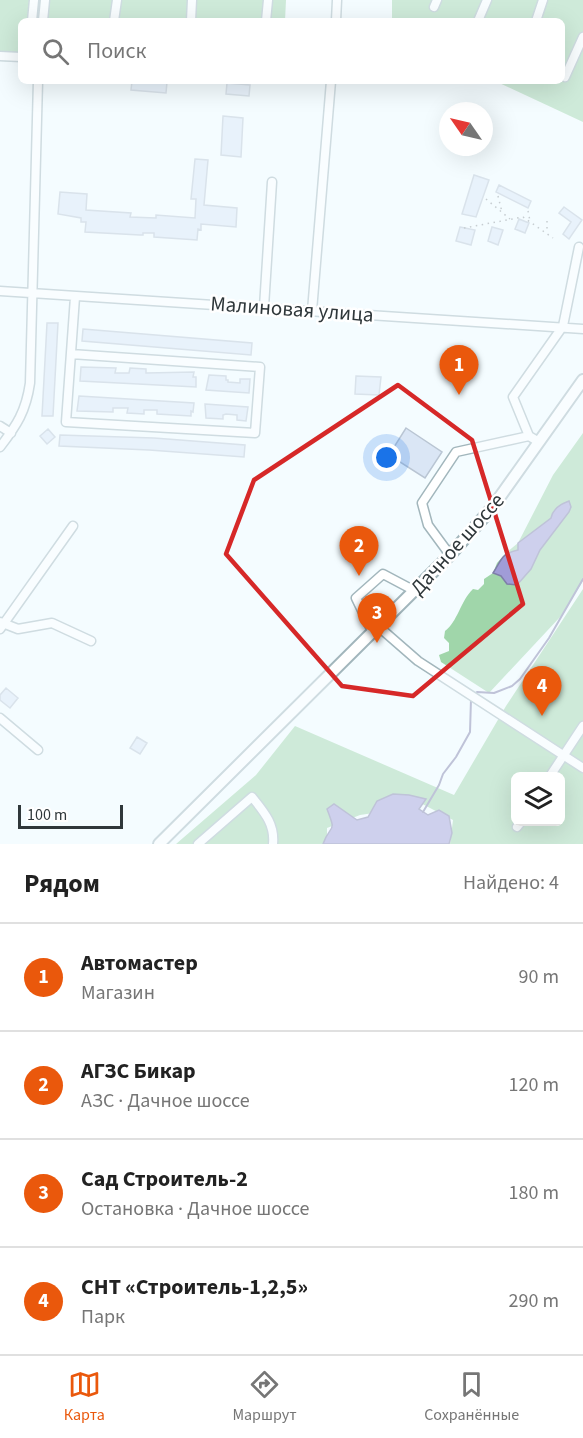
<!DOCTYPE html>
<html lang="ru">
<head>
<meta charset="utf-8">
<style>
  body { margin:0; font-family:"Source Sans 3",sans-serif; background:#f2f2f2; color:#222 }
  .controls { position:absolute; right:18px; bottom:18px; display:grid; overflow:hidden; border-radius:9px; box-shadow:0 6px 24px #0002 }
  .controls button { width:54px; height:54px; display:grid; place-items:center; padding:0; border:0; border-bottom:2px solid #e0e0e0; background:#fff; color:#222; font:30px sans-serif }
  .compass { position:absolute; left:439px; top:102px; width:54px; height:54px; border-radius:50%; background:#fff; box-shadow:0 6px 24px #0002; rotate:304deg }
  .scale { position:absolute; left:18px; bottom:15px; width:105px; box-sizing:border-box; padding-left:6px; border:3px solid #2f373a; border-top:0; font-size:16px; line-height:21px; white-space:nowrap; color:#2f373a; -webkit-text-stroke:4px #fff; paint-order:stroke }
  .you { position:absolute; left:387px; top:458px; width:21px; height:21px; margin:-15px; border:4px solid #fff; border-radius:50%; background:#1a73e8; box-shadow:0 0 0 9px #1a73e833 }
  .badge { display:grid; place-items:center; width:39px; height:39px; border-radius:50%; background:#ea580c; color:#fff; font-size:20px; font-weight:700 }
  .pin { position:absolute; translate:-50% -50px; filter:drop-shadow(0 2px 3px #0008) }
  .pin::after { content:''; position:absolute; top:32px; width:21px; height:18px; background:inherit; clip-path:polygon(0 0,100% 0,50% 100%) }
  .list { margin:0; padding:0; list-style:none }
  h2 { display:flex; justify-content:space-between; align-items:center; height:78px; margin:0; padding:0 24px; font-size:26px }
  h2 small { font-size:20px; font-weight:400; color:#767676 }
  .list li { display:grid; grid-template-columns:39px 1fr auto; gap:18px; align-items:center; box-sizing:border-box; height:108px; padding:0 24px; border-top:2px solid #e0e0e0 }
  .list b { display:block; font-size:22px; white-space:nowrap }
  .list p { margin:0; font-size:20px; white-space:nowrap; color:#767676 }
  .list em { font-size:20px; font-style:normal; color:#767676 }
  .icon { flex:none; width:33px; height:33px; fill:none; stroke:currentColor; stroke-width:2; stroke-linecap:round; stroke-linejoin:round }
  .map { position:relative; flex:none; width:583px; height:844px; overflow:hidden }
  .search { position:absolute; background:#fff; box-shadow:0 6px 24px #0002; left:18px; right:18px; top:18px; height:66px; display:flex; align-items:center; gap:15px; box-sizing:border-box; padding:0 21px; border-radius:9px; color:#767676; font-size:22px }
  .sheet { height:510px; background:#fff }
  nav { display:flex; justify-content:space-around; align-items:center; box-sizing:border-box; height:84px; border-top:2px solid #e0e0e0; background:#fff; font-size:16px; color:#767676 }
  nav a { display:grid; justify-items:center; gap:3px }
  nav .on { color:#ea580c }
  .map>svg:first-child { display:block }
</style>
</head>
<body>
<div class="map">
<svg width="583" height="844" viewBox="0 0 583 844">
  <rect width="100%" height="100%" fill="#f4fcff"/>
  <!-- green -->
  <path fill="#a0d6aa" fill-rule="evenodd" d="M0,0H286L285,21H21V62L0,61Z
    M392,0H583V122L495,81H562V21H392Z
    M583,433V581L561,616L489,693L441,662L439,655L449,651V643L444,638L445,631C457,623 461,600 473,589L478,590L484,584V579L493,573L497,563L506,553L518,543L553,475Z
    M583,589V844H450L453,820L409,797L387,811L360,815L327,828V844H176L256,775L295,726L454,795L506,706ZM516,776H560V822H516Z"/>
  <!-- water -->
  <path fill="#a09cd7" stroke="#7e7ea8" stroke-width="1.5" d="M569,501L571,507L569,512L540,550L531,569L517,585L507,584L501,576L493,573C502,560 500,554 518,550V543L551,518C553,509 560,504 569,501Z
    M393,794L409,795L426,799L419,809L428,815L439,810L449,816L452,833L449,844H323C331,822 337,835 327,809L334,804L357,820L368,817L377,801Z"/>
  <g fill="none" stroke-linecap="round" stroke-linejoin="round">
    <!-- stream -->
    <path stroke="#7e7ea8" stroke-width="2" d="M473,695L477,692L494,693L512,686L520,679L549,638L583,579
      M423,812L439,785L443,774L456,757L470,732L471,699"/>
  </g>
  <!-- building -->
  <path fill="#dae6f5" stroke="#b9c5d3" stroke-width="1.5" d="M132,81L167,82L166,93L131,90Z
    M227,83L250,85L249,96L226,94Z
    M223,116L243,118L241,157L221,155Z
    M195,159L208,160L204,205L237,208L236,227L201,224V230L198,229L197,240L154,237V233H143V235H140L85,232L86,222H81V218L58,214L60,192L87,194L86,210L131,213L130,217L156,218V215L195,218L196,199H191Z
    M474,175L489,180L476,217L462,214Z
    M499,185L531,201L528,208L496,192Z
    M564,207L582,220L569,239L563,234L571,222L559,213Z
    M519,219L529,223L525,233L515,229Z
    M460,227L475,230L471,245L456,241Z
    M492,227L503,230L498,245L488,241Z
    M47,323H58L53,416H42Z
    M83,329L252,343L251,355L82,341Z
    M81,367L116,368L115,373H129L130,368L146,369V373L194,372L193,377H196V387L80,381Z
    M209,375L226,376V380H228V382L240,383V379H250L249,393L206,390Z
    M356,376L381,377L379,395L355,394Z
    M79,396L194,403L193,412L191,411V416L157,414V410H144V414L127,413L128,408H113V412L77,411Z
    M205,404L248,407L246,421L237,420V415L226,414L223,415V419L206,418Z
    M406,428L442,452L425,478L389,455Z
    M48,429L55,437L47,444L40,436Z
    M60,435L154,438L245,445L244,457L149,450L59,446Z
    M6,688L18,698L10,708L0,700V695Z
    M137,737L147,743L140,754L130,748Z"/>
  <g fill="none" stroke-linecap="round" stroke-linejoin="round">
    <!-- minor casing -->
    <g stroke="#a2b6bc" stroke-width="11">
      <path id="minor" d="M434,7L437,0
        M32,21L34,0
        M43,21L45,0
        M114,21L117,0
        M191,21L192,0
        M266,21L268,0
        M336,21L337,0
        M478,21L487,0
        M536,21L543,0
        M0,56L21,57
        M565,77L583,37
        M0,291L583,329
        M264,307L272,182
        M312,311L331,81
        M71,354L260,367L255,433L66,422L75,297
        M0,426L11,433
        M539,442L529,436L513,397L563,326L579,247
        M0,447C17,425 26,411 30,383L38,81
        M450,555L428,525L422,503L456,452L529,436
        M0,622L18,629L52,623L91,641
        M379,627L418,661L583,768
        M0,629L73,526
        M373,633L356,598L383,574L415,591
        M0,718L38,750
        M550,776L583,726
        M517,827L521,822
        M198,844L252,797C264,812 275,824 273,844"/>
    </g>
    <!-- major casing -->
    <g stroke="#a2b6bc" stroke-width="14">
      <path id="major" d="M159,844L450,555L492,508L583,380"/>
    </g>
    <!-- path -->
    <path stroke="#8e9699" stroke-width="1.5" stroke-dasharray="1.5 4.5" stroke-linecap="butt" d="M498,196L502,212
      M486,199L510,219
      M528,211L530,221
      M547,221V233
      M464,228L523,217L553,238"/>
    <!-- minor -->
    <use href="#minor" stroke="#fff" stroke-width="8"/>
    <!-- major -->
    <use href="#major" stroke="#fff" stroke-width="10"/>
  </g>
  <!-- marked area -->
  <path d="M0 0H583V844H0ZM398,385L472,440L523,604L413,696L342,686L226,554L254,480Z" fill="#f4fcff" fill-opacity=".55" fill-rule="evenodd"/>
  <path fill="none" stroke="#d62828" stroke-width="4.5" stroke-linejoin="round" d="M398,385L472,440L523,604L413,696L342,686L226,554L254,480Z"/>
  <g text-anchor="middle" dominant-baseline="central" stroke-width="5" stroke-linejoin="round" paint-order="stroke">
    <!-- street labels -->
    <g font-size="21" fill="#2f373a" stroke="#fff">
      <text transform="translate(292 309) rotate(4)">Малиновая улица</text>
      <text transform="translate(457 544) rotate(-48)">Дачное шоссе</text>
    </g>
  </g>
</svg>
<div class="controls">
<button><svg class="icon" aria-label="layers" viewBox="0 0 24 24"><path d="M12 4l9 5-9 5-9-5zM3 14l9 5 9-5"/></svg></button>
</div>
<svg class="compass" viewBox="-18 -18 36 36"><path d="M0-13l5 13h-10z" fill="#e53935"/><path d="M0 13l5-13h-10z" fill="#767676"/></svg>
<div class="scale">100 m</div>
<div class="you"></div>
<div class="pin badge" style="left:459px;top:395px">1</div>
<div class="pin badge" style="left:359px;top:576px">2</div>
<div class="pin badge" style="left:377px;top:643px">3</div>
<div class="pin badge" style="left:542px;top:716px">4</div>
<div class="search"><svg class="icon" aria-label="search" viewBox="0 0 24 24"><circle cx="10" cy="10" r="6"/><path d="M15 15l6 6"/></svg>Поиск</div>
</div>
<section class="sheet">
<h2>Рядом<small>Найдено: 4</small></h2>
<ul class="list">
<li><span class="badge">1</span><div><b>Автомастер</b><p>Магазин</p></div><em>90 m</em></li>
<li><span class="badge">2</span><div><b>АГЗС Бикар</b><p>АЗС · Дачное шоссе</p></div><em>120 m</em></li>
<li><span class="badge">3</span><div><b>Сад Строитель-2</b><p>Остановка · Дачное шоссе</p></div><em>180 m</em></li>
<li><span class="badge">4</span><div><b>СНТ «Строитель-1,2,5»</b><p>Парк</p></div><em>290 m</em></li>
</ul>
</section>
<nav>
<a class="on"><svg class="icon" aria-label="map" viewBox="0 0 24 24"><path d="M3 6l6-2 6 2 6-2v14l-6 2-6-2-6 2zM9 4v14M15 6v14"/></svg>Карта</a>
<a><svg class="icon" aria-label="directions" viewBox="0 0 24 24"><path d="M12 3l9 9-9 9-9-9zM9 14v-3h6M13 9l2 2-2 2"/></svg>Маршрут</a>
<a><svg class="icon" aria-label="saved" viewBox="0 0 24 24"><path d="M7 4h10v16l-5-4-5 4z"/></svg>Сохранённые</a>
</nav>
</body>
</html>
